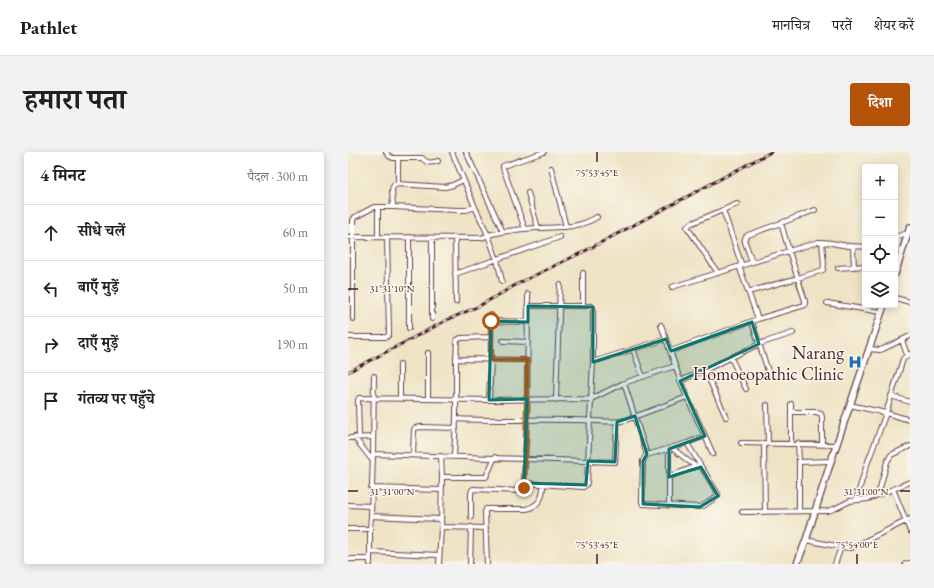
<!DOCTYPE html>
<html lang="hi">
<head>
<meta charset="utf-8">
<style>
  body { margin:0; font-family:"EB Garamond","Noto Serif Devanagari",serif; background:#f2f2f2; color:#202124 }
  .controls { position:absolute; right:12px; top:12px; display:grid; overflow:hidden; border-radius:4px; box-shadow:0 2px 10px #0003 }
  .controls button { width:36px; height:36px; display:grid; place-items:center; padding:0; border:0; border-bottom:1px solid #e0e0e0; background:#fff; color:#202124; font:20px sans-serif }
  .stop { position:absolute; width:12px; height:12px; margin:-9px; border:3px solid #b45309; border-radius:50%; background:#fff }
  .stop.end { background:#b45309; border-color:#fff; box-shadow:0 1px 4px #0008 }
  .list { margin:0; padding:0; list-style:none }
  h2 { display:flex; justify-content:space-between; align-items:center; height:52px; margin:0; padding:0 16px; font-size:17px }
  h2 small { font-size:13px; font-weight:400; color:#757577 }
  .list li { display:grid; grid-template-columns:26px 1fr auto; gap:12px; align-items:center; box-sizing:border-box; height:56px; padding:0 16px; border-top:1px solid #e0e0e0 }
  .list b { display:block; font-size:15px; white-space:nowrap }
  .list em { font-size:13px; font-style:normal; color:#757577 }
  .icon { flex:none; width:22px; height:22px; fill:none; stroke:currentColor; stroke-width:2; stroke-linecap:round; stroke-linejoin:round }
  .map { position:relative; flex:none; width:562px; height:412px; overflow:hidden; border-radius:4px }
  header { display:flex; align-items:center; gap:24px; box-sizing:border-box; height:56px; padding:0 20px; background:#fff; border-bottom:1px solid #e0e0e0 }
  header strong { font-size:19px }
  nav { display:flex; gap:22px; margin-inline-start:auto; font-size:14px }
  .intro { display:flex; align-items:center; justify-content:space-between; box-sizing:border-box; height:96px; padding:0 24px }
  h1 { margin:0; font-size:28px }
  .button { padding:10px 18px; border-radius:4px; background:#b45309; color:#fff; font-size:14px; font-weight:700 }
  main { display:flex; gap:24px; padding:0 24px }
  aside { flex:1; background:#fff; border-radius:4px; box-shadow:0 2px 10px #0003 }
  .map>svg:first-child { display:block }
</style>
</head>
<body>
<header>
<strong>Pathlet</strong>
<nav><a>मानचित्र</a><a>परतें</a><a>शेयर करें</a></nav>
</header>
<div class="intro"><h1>हमारा पता</h1><a class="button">दिशा</a></div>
<main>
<aside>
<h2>4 मिनट<small>पैदल · 300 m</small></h2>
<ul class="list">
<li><svg class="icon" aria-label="ahead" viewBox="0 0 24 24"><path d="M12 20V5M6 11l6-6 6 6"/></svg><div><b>सीधे चलें</b></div><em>60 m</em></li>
<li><svg class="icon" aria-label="left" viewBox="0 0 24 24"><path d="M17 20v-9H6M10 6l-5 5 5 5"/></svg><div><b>बाएँ मुड़ें</b></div><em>50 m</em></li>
<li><svg class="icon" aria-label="right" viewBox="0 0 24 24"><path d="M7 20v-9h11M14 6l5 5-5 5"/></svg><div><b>दाएँ मुड़ें</b></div><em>190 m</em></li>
<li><svg class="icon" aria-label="arrive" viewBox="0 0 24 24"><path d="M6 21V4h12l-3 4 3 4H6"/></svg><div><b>गंतव्य पर पहुँचे</b></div></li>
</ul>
</aside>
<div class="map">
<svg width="562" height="412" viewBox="0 0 562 412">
  <rect width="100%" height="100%" fill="#fbf7ec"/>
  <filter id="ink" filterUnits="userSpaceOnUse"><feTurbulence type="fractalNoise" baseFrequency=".025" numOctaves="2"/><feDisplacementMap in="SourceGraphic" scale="8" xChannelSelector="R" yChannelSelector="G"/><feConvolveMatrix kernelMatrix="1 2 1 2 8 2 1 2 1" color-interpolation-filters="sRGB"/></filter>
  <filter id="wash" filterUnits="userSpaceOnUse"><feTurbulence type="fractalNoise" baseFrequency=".012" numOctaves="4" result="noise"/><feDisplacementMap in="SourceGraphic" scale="16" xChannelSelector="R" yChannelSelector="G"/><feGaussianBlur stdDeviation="0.9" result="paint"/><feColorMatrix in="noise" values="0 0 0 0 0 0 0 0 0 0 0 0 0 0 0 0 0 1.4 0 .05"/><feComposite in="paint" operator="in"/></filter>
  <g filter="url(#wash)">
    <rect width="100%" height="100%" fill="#eee3c5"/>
  </g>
  <g filter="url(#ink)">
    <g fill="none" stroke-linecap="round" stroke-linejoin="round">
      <!-- minor casing -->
      <g stroke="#633c42" stroke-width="6">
        <path id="minor" d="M38,0L41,4L45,6H74C80,12 82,11 90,9
          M104,0L127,55L140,83L149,108L154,129
          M118,0L155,80
          M50,6V32
          M203,16L218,75
          M180,41L190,76
          M45,55L44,37L46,33L50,32L97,35L105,33L115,28
          M375,58L394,114
          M177,77L155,16V14L196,0
          M0,85L133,86C137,85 140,83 144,82C158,79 174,77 188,76C209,75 230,77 249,65
          M30,85V55
          M61,85V176
          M547,85L560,81
          M84,86V167
          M107,86L108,150
          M505,95L506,115
          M404,110L397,90C396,87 397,85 400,83L433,71L467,58
          M391,114L410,167
          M490,116L517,114
          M370,121L339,75L342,72L389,52
          M107,122L212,85
          M324,135L470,90C486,89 499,97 517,94
          M400,140L450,126L475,118L476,113L474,90
          M180,142L179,267L176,331L235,335L238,333L239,331L242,268L245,210V156L243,154H180
          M547,146L562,150
          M479,151L533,160
          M235,154V121
          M5,167V68L7,65L26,55H45L109,58H118L127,55
          M143,169L180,170
          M404,170L421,222
          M0,185H38L40,184L41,182L39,85
          M554,188L559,203
          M155,189L180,190
          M285,197L295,225
          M521,197L532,198L535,197L562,184
          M323,199L410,167L457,153V149L441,99L433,71
          M80,201V247
          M383,206L398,237
          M108,207L179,208
          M245,210L318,187
          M357,218L411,192L445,181
          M332,229L357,218L378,265
          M276,231L299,303L339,291L354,316L370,342V344L355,354L352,355L295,352L294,350V347L295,309L297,305L299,303
          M543,244L562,250
          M339,245L357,284L339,291
          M52,246V212
          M141,248L143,208V163
          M208,248L212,133
          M419,253L420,291
          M502,253L538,261L562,268
          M443,260H468L473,262L474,265V292
          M108,267C148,269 188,267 229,268C245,268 262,272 278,268L339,245C329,222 322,197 313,173
          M357,284L365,302
          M6,285L24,308
          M11,285L10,248L11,246L141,248L243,247L276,231L327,214
          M0,286L25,285
          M393,291L489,293
          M416,291L417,360
          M443,291V252
          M450,291L451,310V359
          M324,296L343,311L346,313L353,315
          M25,302L267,310L269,270
          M65,303L66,278L67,276L73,275L108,276
          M93,304L94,325L93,375L138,376
          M106,304L108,267V207L109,188L113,186L143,185
          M451,310L483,309
          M94,325H138L147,305
          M321,325L348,314
          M23,336L93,338
          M545,337L562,379
          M530,343L539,310L543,303L562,294
          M508,348L518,315L538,261L555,207L557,205L562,202
          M0,353L23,354
          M321,354V297
          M394,360L480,359L486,357L502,349L520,347L545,337L562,330
          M23,364L92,367
          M123,365V341L124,338L125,337L174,339L176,336V331
          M0,377H22
          M458,388L493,395L503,396L562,367
          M22,400L91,403
          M0,407H22
          M22,412V377L23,364L25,302L26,224
          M91,412L93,375
          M122,412L123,375
          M139,412L137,360L138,357H178C185,356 193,350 194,342C195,339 195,335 195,332
          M487,412L493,395
          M557,412L562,411"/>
      </g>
      <!-- secondary casing -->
      <g stroke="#633c42" stroke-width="8">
        <path id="secondary" d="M547,122L562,75
          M449,412L458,388L483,309L536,153"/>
      </g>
      <!-- minor -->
      <use href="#minor" stroke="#fff" stroke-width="4"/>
      <!-- secondary -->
      <use href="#secondary" stroke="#fff" stroke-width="5.5"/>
      <!-- rail casing -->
      <g stroke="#4a1f2b" stroke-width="3">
        <path id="rail" d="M0,220L99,168L131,154L173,130L237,99L423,0"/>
      </g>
      <!-- rail -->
      <use href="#rail" stroke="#fbf7ec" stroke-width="1.5" stroke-dasharray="4.5" stroke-linecap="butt"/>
    </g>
  </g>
  <g fill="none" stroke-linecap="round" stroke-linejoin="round" filter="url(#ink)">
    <!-- route -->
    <path stroke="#b45309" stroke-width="5" d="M143,169V208H179V267L177,306L176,336"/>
  </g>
  <!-- marked area -->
  <path fill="#0f766e" fill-opacity="0.2" stroke="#0f766e" stroke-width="3" stroke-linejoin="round" d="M180,154L245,155V210L318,187L323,199L404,170L411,192L332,229L357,284L321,297V325L353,315L370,344L352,355L295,352V309L299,302L287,264L269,270L267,310L240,309L238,333L176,331L179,247L141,248L143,169L180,170Z"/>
  <!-- ticks -->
  <path fill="none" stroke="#4a1f2b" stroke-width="1.5" d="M249,0V10M0,137H10M0,339H10M552,339H562M249,402V412M509,402V412"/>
  <!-- icons -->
  <defs>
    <g id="hospital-bare" transform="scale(1.08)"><path d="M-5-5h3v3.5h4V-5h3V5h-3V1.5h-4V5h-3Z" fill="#1f6fb2" stroke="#fbf7ec" stroke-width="2.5" paint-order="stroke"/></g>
  </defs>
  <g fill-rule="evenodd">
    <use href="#hospital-bare" x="507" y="210"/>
  </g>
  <g text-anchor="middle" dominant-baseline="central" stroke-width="3" stroke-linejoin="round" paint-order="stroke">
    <!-- poi labels -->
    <g font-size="18" fill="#4a1f2b" stroke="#fbf7ec" text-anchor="end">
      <text x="496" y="200">Narang<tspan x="496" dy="21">Homoeopathic Clinic</tspan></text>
    </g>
  </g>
  <g font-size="10" text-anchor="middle" fill="#4a1f2b" stroke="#fbf7ec" stroke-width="3" stroke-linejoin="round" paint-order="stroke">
    <text x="249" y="24">75°53'45"E</text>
    <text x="44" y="140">31°31'10"N</text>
    <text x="44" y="343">31°31'00"N</text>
    <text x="518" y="343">31°31'00"N</text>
    <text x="249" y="396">75°53'45"E</text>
    <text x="509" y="396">75°54'00"E</text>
  </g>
</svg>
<div class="controls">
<button>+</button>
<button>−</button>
<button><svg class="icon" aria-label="locate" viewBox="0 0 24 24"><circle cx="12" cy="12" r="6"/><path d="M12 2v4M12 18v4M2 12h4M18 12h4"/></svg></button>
<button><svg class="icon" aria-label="layers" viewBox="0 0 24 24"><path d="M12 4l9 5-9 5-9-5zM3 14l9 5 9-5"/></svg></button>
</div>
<div class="stop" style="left:143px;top:169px"></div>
<div class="stop end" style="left:176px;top:336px"></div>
</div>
</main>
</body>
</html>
